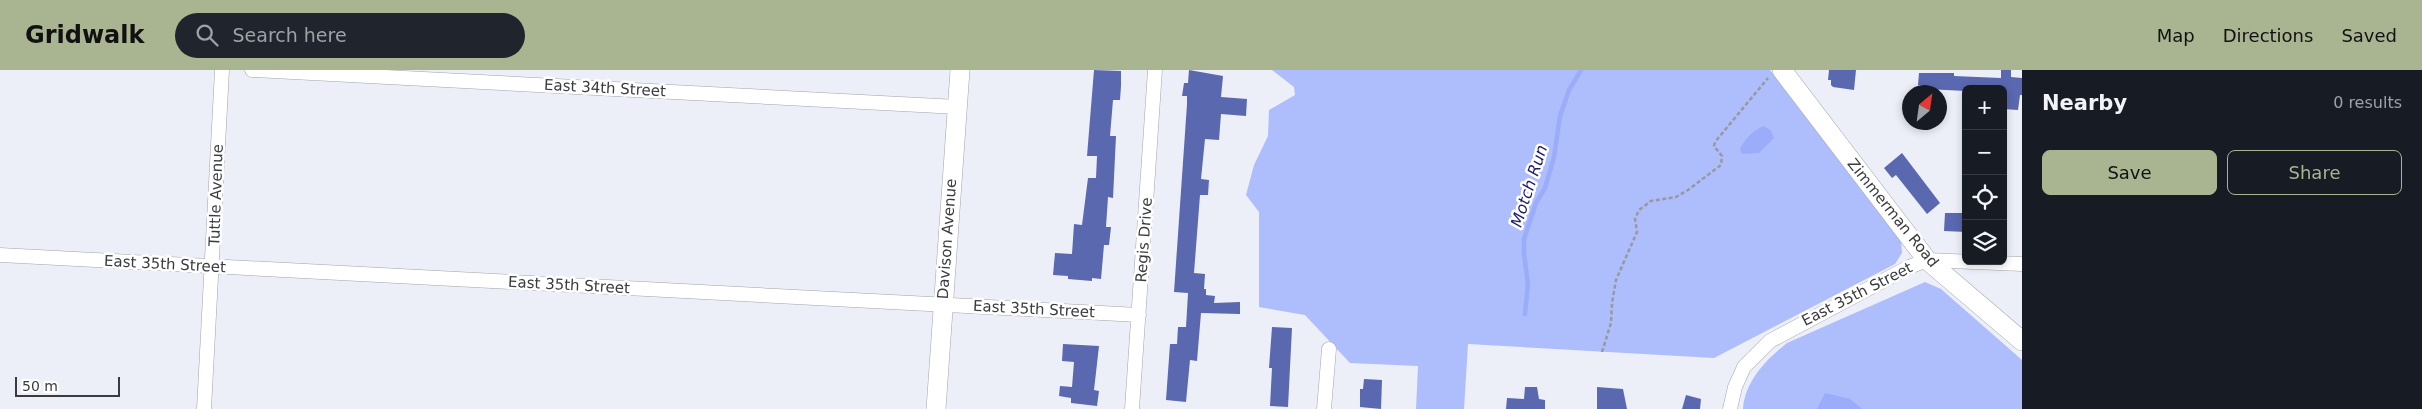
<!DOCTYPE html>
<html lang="en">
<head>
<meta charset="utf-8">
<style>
  body { margin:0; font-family:"DejaVu Sans",sans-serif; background:#20242c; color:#f1f3f6 }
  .controls { position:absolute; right:15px; top:15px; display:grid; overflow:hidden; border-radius:8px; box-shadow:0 2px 8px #0003 }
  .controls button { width:45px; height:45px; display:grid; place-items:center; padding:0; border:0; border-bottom:1px solid #363941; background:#171b24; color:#f1f3f6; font:25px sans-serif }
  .compass { position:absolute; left:1902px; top:15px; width:45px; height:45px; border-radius:50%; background:#171b24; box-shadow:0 2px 8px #0003; rotate:29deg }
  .scale { position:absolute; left:15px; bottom:12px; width:105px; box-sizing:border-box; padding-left:5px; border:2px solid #3a3b3e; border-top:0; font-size:14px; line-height:18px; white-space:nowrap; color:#3a3b3e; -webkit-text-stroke:4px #fff; paint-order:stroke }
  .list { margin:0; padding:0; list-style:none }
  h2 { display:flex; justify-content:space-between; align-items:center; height:65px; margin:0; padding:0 20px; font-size:21px }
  h2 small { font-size:16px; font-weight:400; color:#9ea1a6 }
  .actions { display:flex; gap:10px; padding:15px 20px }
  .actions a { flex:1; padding:11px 0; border:1px solid #a9b490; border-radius:8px; text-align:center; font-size:18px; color:#a9b490 }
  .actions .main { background:#a9b490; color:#111 }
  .icon { flex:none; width:28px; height:28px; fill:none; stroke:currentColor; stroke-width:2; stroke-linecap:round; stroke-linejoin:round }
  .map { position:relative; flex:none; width:2022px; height:339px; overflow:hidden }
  header { display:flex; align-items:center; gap:30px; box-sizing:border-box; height:70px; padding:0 25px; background:#a9b490; color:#111 }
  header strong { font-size:24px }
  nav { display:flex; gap:28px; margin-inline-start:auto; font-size:18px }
  .search { width:350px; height:45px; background:#20242c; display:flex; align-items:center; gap:12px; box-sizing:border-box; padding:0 18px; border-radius:28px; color:#9ea1a6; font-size:19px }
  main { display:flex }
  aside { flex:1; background:#171b24 }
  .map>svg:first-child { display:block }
</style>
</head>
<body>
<header>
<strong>Gridwalk</strong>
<div class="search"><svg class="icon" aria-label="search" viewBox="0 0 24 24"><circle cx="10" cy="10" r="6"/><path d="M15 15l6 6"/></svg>Search here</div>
<nav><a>Map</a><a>Directions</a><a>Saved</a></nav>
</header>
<main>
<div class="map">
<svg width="2022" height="339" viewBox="0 0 2022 339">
  <rect width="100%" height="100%" fill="#edeff8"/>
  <!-- forest -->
  <path fill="#aebdfb" d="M1272,0H1770L1901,171L1902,183L1895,194L1714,288L1468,274L1464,339H1416L1418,296L1350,293L1305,245L1259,237V142L1246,125L1254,95L1268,66L1269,40L1295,25L1294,17Z
    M1925,212L1941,219L2022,290V339H1743C1745,311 1766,290 1787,273Z"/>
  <!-- water -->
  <path fill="#9bacfa" d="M1764,56L1771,61L1774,68L1759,83L1742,84L1740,79C1746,68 1752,61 1764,56Z
    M1825,323L1850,329L1862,339H1817Z"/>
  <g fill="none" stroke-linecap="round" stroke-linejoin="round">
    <!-- stream -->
    <path stroke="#9bacfa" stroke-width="4.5" d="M1525,244L1528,214L1524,184V169L1536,133L1545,118L1554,87L1560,46L1569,20L1581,0"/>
  </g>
  <!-- building -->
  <path fill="#5a68b0" d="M1094,0L1121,1V16L1120,30H1113L1110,66H1116L1113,128L1108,127L1106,157H1111L1109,175H1104L1101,209L1092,208V211L1068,209V206L1053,205L1055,183L1072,184L1074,154L1082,155L1088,108H1096L1097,86H1087Z
    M1189,0L1223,6L1221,27L1247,29L1246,46L1221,44L1219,70L1205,69L1201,109L1209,110L1208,125H1200L1194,203L1205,204L1204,219H1206V225L1215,226L1214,233L1240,232V244L1201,243L1197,291L1190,290L1186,332L1166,330L1170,274H1177L1178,257H1186L1188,223L1174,222L1187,34V26H1182L1184,13H1188Z
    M1829,0H1856L1854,20L1833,17L1831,15V10H1828Z
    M2001,0H2011V7L2022,8V25H2020L2018,40L2003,39V19H1966V21L1926,19L1927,16L1918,15L1919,3H1954V6L2001,8Z
    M1902,83L1940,133L1927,144L1896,105L1892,108L1884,98Z
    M1945,143H1964L1966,145V162L1944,161Z
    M1272,257L1292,258L1288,337L1270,336L1272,298H1269Z
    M1063,274L1099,276L1094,320L1099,321L1097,336L1071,333V328L1059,326L1060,316L1072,317L1074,292L1062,291Z
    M1364,309L1382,310L1381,339L1360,337V319H1363Z
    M1525,317H1537L1539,329L1545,330V339H1506L1507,328L1524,329Z
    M1597,317L1623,319L1627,339H1597Z
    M1686,325L1701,329L1700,339H1682Z"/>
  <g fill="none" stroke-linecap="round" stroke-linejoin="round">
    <!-- street casing -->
    <g stroke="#a2a4ac" stroke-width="15">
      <path id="street" d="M252,0L958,37
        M0,185L1139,245
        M204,339L222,0
        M1132,339L1155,0
        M1324,339L1329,279
        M1730,339L1735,317L1744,297L1770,271L1909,197L1927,190L2022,194"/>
    </g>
    <!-- secondary casing -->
    <g stroke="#a2a4ac" stroke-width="20">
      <path id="secondary" d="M1782,0L1927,190L2022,271
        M936,339L960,0"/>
    </g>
    <!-- path -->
    <path stroke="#98999f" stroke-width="2.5" stroke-dasharray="4 2.5" stroke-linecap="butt" d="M1602,282L1611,253L1612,233L1616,210L1637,162L1635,149L1639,140L1651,131L1676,127L1688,120L1721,95L1722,86L1714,76L1715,72L1768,8"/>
    <!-- street -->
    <use href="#street" stroke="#fff" stroke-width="14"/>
    <!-- secondary -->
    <use href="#secondary" stroke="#fff" stroke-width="19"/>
  </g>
  <g text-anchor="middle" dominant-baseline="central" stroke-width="5" stroke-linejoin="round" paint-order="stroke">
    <!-- street labels -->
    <g font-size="15" fill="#3a3b3e" stroke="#fff">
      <text transform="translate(605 18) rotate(3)">East 34th Street</text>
      <text transform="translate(216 125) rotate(-88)">Tuttle Avenue</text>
      <text transform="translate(1893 143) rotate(51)">Zimmerman Road</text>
      <text transform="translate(947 169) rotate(-86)">Davison Avenue</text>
      <text transform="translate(1144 170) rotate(-86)">Regis Drive</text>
      <text transform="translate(165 194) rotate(3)">East 35th Street</text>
      <text transform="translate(569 215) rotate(3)">East 35th Street</text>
      <text transform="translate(1857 224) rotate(-27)">East 35th Street</text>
      <text transform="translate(1034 239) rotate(3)">East 35th Street</text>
    </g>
    <!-- water labels -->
    <g font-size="16" font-style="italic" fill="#1c1a71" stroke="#fff">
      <text transform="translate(1529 116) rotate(-72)">Motch Run</text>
    </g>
  </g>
</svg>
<div class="controls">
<button>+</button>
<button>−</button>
<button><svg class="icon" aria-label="locate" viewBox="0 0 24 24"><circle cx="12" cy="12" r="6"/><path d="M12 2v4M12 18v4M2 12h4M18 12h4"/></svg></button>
<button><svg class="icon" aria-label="layers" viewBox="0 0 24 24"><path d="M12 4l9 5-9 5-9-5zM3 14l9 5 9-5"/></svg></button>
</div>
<svg class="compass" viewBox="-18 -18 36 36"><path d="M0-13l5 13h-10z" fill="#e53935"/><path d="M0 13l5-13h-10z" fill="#9ea1a6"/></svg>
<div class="scale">50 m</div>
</div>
<aside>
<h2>Nearby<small>0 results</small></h2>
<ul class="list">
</ul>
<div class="actions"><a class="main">Save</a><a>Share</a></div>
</aside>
</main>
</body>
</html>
